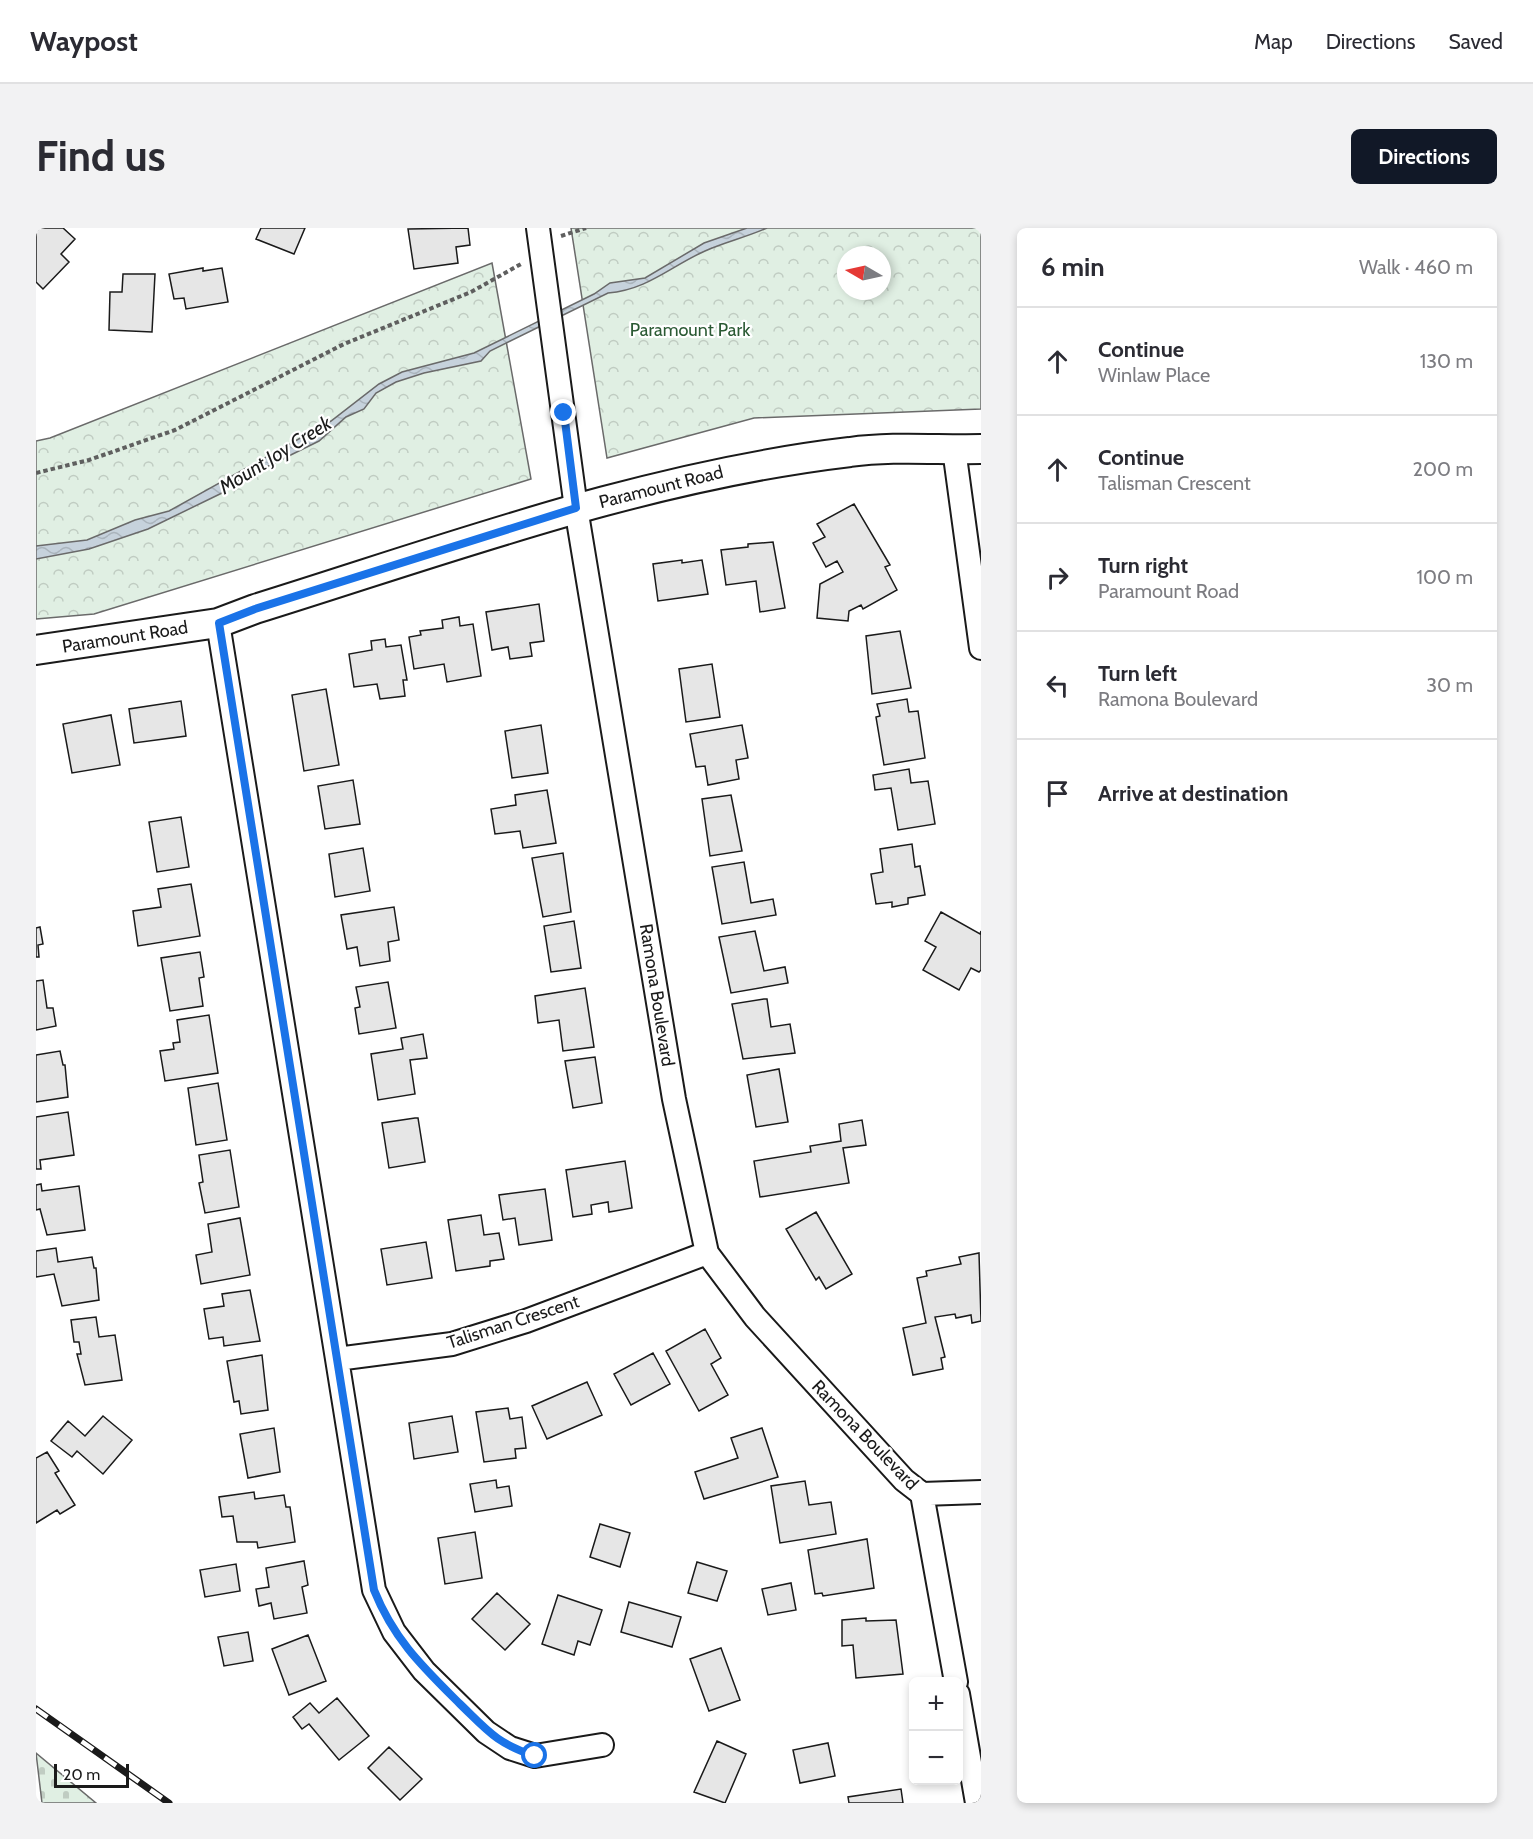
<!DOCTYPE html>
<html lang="en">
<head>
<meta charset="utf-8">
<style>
  body { margin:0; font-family:Cabin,sans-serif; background:#f2f2f3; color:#2b2b33 }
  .controls { position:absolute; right:18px; bottom:18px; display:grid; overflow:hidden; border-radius:9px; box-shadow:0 3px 9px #0003 }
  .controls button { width:54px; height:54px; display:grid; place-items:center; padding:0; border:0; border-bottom:2px solid #e1e1e2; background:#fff; color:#2b2b33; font:30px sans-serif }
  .compass { position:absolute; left:801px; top:18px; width:54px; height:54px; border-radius:50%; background:#fff; box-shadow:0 3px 9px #0003; rotate:279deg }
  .scale { position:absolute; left:18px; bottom:15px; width:75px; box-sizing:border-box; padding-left:6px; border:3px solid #1a1a1a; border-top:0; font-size:16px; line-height:21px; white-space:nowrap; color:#1a1a1a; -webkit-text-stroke:4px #fff; paint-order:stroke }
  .stop { position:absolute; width:18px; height:18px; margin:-14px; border:4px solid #1a73e8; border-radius:50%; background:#fff }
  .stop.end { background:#1a73e8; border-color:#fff; box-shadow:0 2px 6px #0008 }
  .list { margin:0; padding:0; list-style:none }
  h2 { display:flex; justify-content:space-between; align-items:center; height:78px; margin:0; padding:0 24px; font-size:26px }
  h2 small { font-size:20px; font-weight:400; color:#7c7c81 }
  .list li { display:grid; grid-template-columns:39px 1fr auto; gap:18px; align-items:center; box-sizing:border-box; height:108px; padding:0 24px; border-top:2px solid #e1e1e2 }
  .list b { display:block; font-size:22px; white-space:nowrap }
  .list p { margin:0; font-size:20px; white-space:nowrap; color:#7c7c81 }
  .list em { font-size:20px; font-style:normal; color:#7c7c81 }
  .icon { flex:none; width:33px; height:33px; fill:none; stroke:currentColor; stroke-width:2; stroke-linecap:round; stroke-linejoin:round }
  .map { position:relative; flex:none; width:945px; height:1575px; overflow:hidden; border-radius:9px }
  header { display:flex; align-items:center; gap:36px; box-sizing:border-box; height:84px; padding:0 30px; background:#fff; border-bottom:2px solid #e1e1e2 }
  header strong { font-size:28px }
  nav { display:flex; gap:33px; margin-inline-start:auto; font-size:21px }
  .intro { display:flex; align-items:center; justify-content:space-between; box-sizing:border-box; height:144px; padding:0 36px }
  h1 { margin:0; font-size:42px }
  .button { padding:15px 27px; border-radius:9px; background:#111827; color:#fff; font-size:21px; font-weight:700 }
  main { display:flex; gap:36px; padding:0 36px }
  aside { flex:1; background:#fff; border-radius:9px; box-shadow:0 3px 9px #0003 }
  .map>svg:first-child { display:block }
</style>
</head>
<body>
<header>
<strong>Waypost</strong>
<nav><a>Map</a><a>Directions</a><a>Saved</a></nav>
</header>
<div class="intro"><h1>Find us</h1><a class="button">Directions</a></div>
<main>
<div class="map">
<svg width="945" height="1575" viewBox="0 0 945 1575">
  <defs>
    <pattern id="forest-crowns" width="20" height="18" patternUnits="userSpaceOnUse" patternTransform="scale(1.5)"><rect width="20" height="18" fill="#e0efe3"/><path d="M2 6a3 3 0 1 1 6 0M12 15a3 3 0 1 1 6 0" fill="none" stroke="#c0ccc2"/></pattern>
    <pattern id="cemetery-stones" width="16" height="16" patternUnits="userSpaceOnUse" patternTransform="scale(1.5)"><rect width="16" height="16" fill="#e0efe3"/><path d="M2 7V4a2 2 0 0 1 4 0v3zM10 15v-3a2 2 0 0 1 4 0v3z" fill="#c0ccc2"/></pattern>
    <pattern id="water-waves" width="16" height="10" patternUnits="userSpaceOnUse" patternTransform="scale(1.5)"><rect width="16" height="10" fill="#c6d2dc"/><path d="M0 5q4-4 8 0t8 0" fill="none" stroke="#aab4bc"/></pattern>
  </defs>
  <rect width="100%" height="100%" fill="#fff"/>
  <!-- forest -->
  <path fill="url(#forest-crowns)" stroke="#6a6a6a" stroke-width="1.5" fill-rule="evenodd" d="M535,0H945V181L718,190L571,230ZM810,27H846V63H810Z
    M456,35L495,251L58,386L0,391V213L14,210Z"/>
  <!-- cemetery -->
  <path fill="url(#cemetery-stones)" stroke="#6a6a6a" stroke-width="1.5" d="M0,1525L60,1575H6Z"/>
  <!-- water -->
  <path fill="url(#water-waves)" stroke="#6a6a6a" stroke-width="1.5" d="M711,0H731C711,9 689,14 669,23C635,38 611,62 572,65L454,123L445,133L388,145L360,154L340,165L328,181L310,189L283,213L202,253L188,264L112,301L53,321L0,331V318L51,312L99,292L133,283L295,193L343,156L366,144L438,125L558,66L574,55L609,50L668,15Z"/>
  <!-- building -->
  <path fill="#e6e6e6" stroke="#1a1a1a" stroke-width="1.5" d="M4,0H27L39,11L25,26L33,34L7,61L0,54V4Z
    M225,0H269L258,26L220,11Z
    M432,0L434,17L420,19L422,35L378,41L372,1Z
    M167,40V43L186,40L192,74L150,81L148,70L138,71L133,46Z
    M87,46H119L116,104L73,102L74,64H86Z
    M818,276L854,337L849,339L861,362L827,381L825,377L813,383L812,393L781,390L784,356L807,344L801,333L790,339L777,315L789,309L781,296Z
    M737,314L749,380L724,384L720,353L690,357L685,322L712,319V316Z
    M646,332V335L666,332L672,366L622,373L617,336Z
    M503,376L508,413L494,415L496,428L474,431L472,419L456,422L450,384Z
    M423,389L424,398L437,396L445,448L411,454L408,436L378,441L373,409L385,407L384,403L407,400L406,392Z
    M864,403L875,460L836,466L830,408Z
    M349,411L350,419L365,417L371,452H367L369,468L344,471L341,456L318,459L313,426L336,422L335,413Z
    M676,436L684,489L650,494L643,441Z
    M290,461L303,537L268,543L256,467Z
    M871,471L873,484L882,483L889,530L848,537L840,489L844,488L841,476Z
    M145,473L150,508L98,515L93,481Z
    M75,487L84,537L36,545L27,496Z
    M505,497L512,545L476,550L469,503Z
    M706,497L712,530L700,532L703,551L672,557L669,538L660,539L654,506Z
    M873,541L875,555L892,553L899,596L862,602L855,560L839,562L837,547Z
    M317,552L324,596L289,601L282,558Z
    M511,562L520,615L487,620L484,603L459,606L455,581L480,577L479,567Z
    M695,567L706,623L674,628L666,571Z
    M145,589L153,639L121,644L113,594Z
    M876,616L879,639L884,638L889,667L872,670V676L856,679V674L840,676L835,646L847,644L844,621Z
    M327,620L334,663L299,669L293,626Z
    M527,625L535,684L507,689L496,630Z
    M708,634L715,675L737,671L740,687L686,696L676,639Z
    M155,656L164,708L102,718L97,683L125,679L122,661Z
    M358,679L363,712L352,714L354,733L324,738L321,719L311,721L305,687Z
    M905,684L944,706L945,703V742L943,744L935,740L923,762L887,742L900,719L889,713Z
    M538,693L545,740L515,744L508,698Z
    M4,699L7,716L2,717L3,729H0V700Z
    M719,703L728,743L749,739L752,755L695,765L683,709Z
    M164,724L168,749L163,750L167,778L134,783L125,730Z
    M7,752L11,780H17L20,798L0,802V753Z
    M352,754L360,800L323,806L319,780L324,779L320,759Z
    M549,760L558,819L527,823L523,792L502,795L499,768Z
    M728,771H731L735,799L754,796L759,825L707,831L696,776Z
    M173,787L182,845L129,853L124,823L138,821L137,815L144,814L141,792Z
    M387,806L391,830L374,832L379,866L342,872L335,826L367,821L365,810Z
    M24,823L27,837H29L32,869L0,874V827Z
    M559,829L566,875L537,880L529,833Z
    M743,841L752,894L720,899L711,847Z
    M182,855L191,912L160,917L152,860Z
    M32,884L38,927L4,932L5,941H0V889Z
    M379,890H382L389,934L353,940L346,895Z
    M826,892L830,917L807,920L813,955L724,969L718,933L775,924L774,918L805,913L803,896Z
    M194,922L203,979L169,985L163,955L167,954L163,927Z
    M589,933L596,980L573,984L572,974L555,977L556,986L537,989L530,942Z
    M5,956L6,963L43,958L49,1002L11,1007L4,981L0,982V957Z
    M509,961L516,1012L483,1017L479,990L467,992L463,967Z
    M780,984L816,1046L790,1061L783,1049L780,1052L750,1001Z
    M445,987L448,1007L463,1005L468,1031L454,1033V1038L420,1043L412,992Z
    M204,990L214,1047L165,1056L160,1027L176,1024L172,996Z
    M390,1014L396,1050L351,1057L345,1021Z
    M20,1020L22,1034L56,1029L58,1040H60L63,1072L26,1078L18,1046L0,1049V1023Z
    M943,1025L945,1093L936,1095L935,1087L920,1090L919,1086L899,1089L909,1129L905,1130L907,1141L877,1147L867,1100L890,1095L881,1050L891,1048L890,1043L925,1036L923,1029Z
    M214,1062L224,1113L188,1118L187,1109L173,1111L168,1081L188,1078L186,1066Z
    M60,1089L63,1109L79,1107L86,1152L49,1157L41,1126H45L43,1114H38L35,1092Z
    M669,1101L685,1130L675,1136L692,1167L663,1183L630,1123Z
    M617,1125L634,1156L595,1177L578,1146Z
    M226,1127L232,1182L205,1186L203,1173L198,1174L191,1133Z
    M551,1154L566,1187L511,1211L496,1178Z
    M472,1180L474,1191L486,1189L490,1220L479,1221L480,1230L448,1234L440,1184Z
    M67,1188L96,1212L67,1246L41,1223L36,1229L15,1213L32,1193L49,1208Z
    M416,1188L422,1224L378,1231L373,1195Z
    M238,1200L244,1244L212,1250L204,1206Z
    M726,1200L742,1249L668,1271L659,1244L702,1230L695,1210Z
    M11,1224L23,1243L19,1245L39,1277L24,1286L21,1282L0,1295V1230Z
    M460,1252L461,1260L473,1258L476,1278L439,1284L434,1256Z
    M769,1253L773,1277L795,1274L800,1306L744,1315L735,1258Z
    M218,1264L219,1271L248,1267L250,1279H254L259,1314L222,1320L221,1314H201L197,1288L186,1289L183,1269Z
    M564,1296L594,1305L584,1339L554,1329Z
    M439,1304L446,1350L409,1356L402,1310Z
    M831,1311L838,1360L787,1368L786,1365L779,1366L772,1322Z
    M268,1333L272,1357L266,1359L271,1385L238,1391L235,1375L223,1378L220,1361L233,1359L230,1340Z
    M661,1334L691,1343L681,1373L652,1365Z
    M200,1336L204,1363L169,1369L164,1342Z
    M755,1355L760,1382L732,1387L726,1361Z
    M461,1365L494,1396L469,1422L436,1391Z
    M522,1367L566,1382L554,1417L542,1413L538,1427L506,1416Z
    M593,1374L645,1389L636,1419L585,1404Z
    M830,1390V1393L860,1392L867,1446L820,1450L817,1417L806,1418V1392Z
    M212,1404L217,1433L188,1438L182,1409Z
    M272,1407L290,1453L253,1467L236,1421Z
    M685,1420L704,1472L673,1483L654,1431Z
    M301,1470L333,1508L303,1532L273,1496L266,1501L257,1489L274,1475L283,1485Z
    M681,1513L710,1526L689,1575L658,1564Z
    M792,1515L799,1548L764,1555L757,1522Z
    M353,1519L386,1551L364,1572L332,1540Z
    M865,1561L867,1575H813L812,1569Z"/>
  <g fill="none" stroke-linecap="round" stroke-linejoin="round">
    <!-- minor casing -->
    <g stroke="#1a1a1a" stroke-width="26">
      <path id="minor" d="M502,0L540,280L638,871L671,1025L719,1089L868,1252L886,1266L920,1454
        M918,221L945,420
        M182,395L301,1131L416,1116L490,1093L671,1025
        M301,1131L338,1362L358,1404L388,1443L450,1504L474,1520L499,1528L566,1517
        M886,1266L945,1264
        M922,1466L941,1575"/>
    </g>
    <!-- tertiary casing -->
    <g stroke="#1a1a1a" stroke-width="32">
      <path id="tertiary" d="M0,422L182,395L219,381C415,320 609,248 814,224C856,218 902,222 945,221"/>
    </g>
    <!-- path -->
    <path stroke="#5f5f5f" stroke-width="4" stroke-dasharray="4.5 3" stroke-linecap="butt" d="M525,8L550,0
      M0,245L53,232L139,202L308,116L435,64L485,36"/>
    <!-- minor -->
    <use href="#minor" stroke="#fff" stroke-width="22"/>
    <!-- tertiary -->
    <use href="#tertiary" stroke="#fff" stroke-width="28"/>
    <!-- rail casing -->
    <g stroke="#1a1a1a" stroke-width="7">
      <path id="rail" d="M0,1481L133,1575"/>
    </g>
    <!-- rail -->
    <use href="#rail" stroke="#fff" stroke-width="4.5" stroke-dasharray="14" stroke-linecap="butt"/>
  </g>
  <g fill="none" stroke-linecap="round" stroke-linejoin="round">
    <!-- route -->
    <path stroke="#1a73e8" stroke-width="8" d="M499,1528C460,1515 452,1503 424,1476C387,1439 358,1412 338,1362L183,395L219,381L540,280L528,185"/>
  </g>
  <g text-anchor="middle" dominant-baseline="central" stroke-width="4.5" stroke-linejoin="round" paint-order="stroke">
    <!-- park labels -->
    <g font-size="18" fill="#2b5a34" stroke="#fff">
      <text x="654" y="102">Paramount Park</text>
    </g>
    <!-- street labels -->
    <g font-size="18" fill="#1a1a1a" stroke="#fff">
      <text transform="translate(625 259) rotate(-14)">Paramount Road</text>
      <text transform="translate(89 409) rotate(-9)">Paramount Road</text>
      <text transform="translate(621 767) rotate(81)">Ramona Boulevard</text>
      <text transform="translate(477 1094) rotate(-18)">Talisman Crescent</text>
      <text transform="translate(829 1207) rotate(46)">Ramona Boulevard</text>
    </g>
    <!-- water labels -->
    <g font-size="20" font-style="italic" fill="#1a1a1a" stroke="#fff">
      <text transform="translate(239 227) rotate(-32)">Mount Joy Creek</text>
    </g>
  </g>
</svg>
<div class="controls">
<button>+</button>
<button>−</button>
</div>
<svg class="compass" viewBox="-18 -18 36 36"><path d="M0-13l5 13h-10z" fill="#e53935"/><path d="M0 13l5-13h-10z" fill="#7c7c81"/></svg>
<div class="scale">20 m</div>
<div class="stop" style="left:499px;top:1528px"></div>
<div class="stop end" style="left:528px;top:185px"></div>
</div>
<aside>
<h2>6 min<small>Walk · 460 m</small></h2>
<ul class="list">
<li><svg class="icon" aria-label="ahead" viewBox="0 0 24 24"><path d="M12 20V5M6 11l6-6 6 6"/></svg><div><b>Continue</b><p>Winlaw Place</p></div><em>130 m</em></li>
<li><svg class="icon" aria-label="ahead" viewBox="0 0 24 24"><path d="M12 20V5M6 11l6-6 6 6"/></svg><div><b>Continue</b><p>Talisman Crescent</p></div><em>200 m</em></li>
<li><svg class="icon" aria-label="right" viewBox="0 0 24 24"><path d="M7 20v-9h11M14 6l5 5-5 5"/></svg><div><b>Turn right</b><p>Paramount Road</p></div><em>100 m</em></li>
<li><svg class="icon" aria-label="left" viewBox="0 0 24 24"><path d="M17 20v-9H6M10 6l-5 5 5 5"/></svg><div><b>Turn left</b><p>Ramona Boulevard</p></div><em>30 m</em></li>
<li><svg class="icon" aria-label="arrive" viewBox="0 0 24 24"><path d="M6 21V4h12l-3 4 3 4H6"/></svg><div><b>Arrive at destination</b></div></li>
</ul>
</aside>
</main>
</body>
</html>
